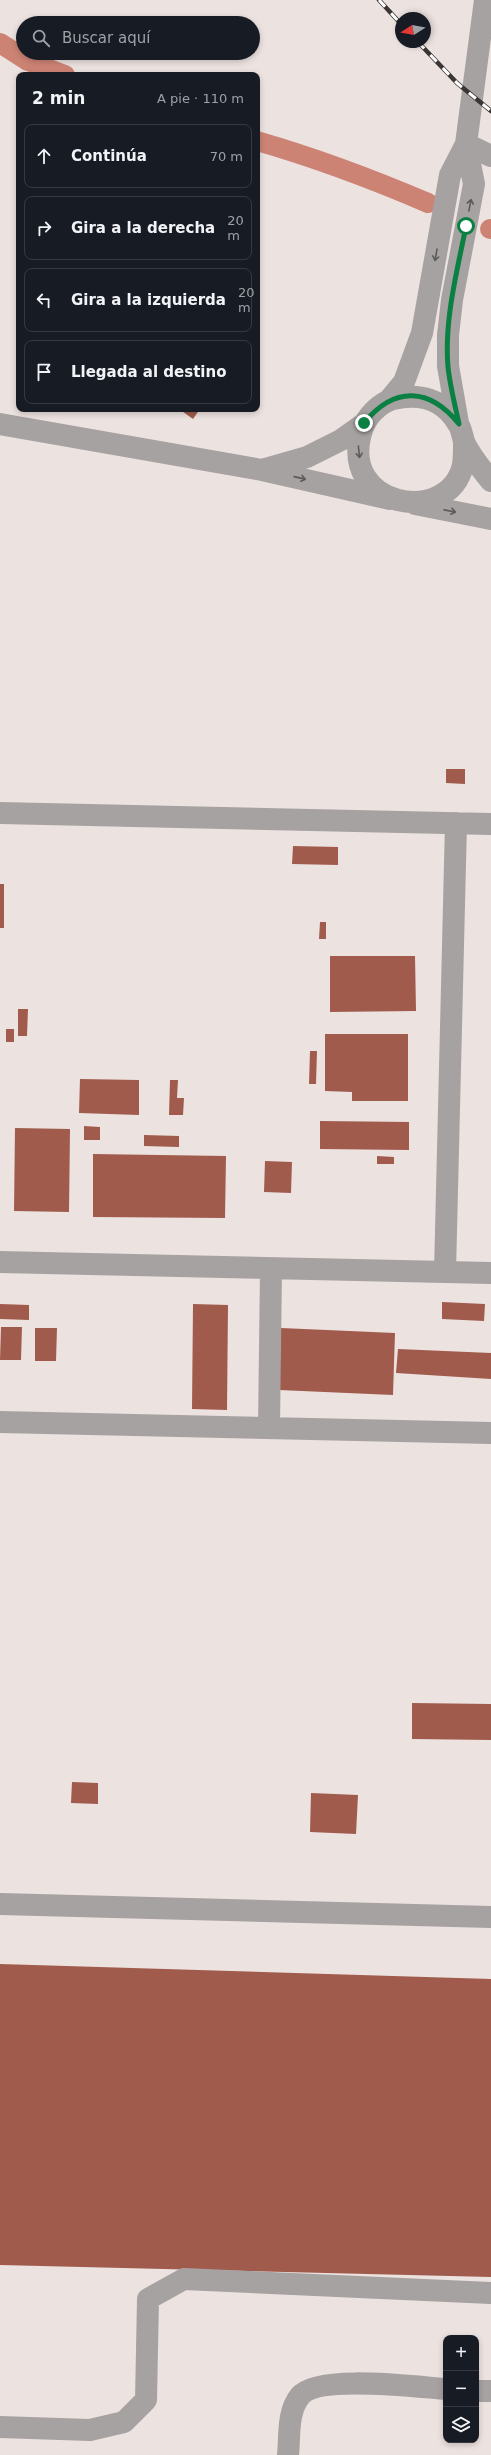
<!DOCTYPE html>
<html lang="es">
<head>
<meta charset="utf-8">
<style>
  body { margin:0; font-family:"DejaVu Sans",sans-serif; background:#20242c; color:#f1f3f6 }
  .controls { position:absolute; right:12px; bottom:12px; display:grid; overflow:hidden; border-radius:8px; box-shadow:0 2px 6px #0003 }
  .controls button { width:36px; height:36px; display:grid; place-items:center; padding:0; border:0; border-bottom:1px solid #363941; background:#171b24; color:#f1f3f6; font:20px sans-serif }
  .compass { position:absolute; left:395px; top:12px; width:36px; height:36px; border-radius:50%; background:#171b24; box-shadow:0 2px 6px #0003; rotate:259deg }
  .stop { position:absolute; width:12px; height:12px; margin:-9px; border:3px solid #0b8043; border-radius:50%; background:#fff }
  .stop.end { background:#0b8043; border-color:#fff; box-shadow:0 1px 4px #0008 }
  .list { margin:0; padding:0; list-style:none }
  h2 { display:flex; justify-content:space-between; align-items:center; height:52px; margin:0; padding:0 16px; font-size:17px }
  h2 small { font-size:13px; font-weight:400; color:#9ea1a6 }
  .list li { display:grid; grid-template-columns:26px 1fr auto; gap:12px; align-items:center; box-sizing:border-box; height:64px; margin:0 8px 8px; padding:0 8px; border:1px solid #363941; border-radius:8px }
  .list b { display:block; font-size:15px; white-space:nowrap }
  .list em { font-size:13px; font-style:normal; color:#9ea1a6 }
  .icon { flex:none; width:22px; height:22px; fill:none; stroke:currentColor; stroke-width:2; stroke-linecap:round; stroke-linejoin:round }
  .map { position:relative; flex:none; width:491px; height:2455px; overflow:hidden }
  .search { position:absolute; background:#171b24; box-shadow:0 2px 6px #0003; left:16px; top:16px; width:244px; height:44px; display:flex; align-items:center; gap:10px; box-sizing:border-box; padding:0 14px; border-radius:22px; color:#9ea1a6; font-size:15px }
  .panel { position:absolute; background:#171b24; box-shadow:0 2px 6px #0003; left:16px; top:72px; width:244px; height:340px; border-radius:8px }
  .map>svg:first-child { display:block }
</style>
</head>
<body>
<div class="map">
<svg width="491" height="2455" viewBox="0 0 491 2455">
  <rect width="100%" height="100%" fill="#ece2e0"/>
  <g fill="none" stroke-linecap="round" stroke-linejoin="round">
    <!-- canal -->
    <path stroke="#cd8374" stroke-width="20" d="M0,43L28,61L65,75
      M257,141C316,158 372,179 428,203
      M490,229H491"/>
  </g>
  <!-- building -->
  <path fill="#a05b4c" d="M179,409H200L193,419Z
    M446,769H465V784L446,783Z
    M293,846L338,847V865L292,864Z
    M0,884H4V928H0Z
    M320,922H326V939H319Z
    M330,956H415L416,1011L330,1012Z
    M18,1009H28L27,1036H18Z
    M6,1029H14V1042H6Z
    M325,1034H408V1101H352V1092L325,1091Z
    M310,1051H317L316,1084H309Z
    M80,1079L139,1080V1115L79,1113Z
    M170,1080H178L177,1098H184L183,1115H169Z
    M320,1121L409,1122V1150L320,1149Z
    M84,1126L100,1127V1140H84Z
    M15,1128L70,1129L69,1212L14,1211Z
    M144,1135L179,1136V1147L144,1146Z
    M93,1154L226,1156L225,1218L93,1217Z
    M377,1156L394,1157V1164H377Z
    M265,1161L292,1162L291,1193L264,1192Z
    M442,1302L485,1304L484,1321L442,1319Z
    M0,1304L29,1305V1320L0,1319Z
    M193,1304L228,1305L227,1410L192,1409Z
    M1,1327H22L21,1360H0Z
    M35,1328H57L56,1361H35Z
    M281,1328L395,1333L393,1395L279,1390Z
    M398,1349L491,1353V1379L396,1373Z
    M412,1703L491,1704V1740L412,1739Z
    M72,1782L98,1783V1804L71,1803Z
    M311,1793L358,1795L356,1834L310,1832Z
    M0,1964L491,1979V2277L0,2265Z"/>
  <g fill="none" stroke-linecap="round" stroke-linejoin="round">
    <!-- minor -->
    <path stroke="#a6a2a1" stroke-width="22" d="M466,144L491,156
      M389,400L404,382L422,333L450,175L466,144L485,0
      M458,423L448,366V335L452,300L474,184L466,144
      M0,424L262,470L390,499
      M464,443C464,450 464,458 463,465C449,527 337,508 362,430C366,417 379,403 393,399C419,393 444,399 458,424C462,429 462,437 465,444C471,456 482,470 491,481
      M265,469L307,457L341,440L365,423
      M415,504L491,519
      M0,813L491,824
      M0,1262L491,1273
      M445,1272L456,823
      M0,1422L491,1433
      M269,1427L271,1269
      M0,1904L491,1917
      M476,2391H491
      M0,2427L90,2430L124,2422L146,2400L148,2299L184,2279L491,2293
      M288,2455C290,2436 287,2412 300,2396C317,2374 417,2387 446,2389"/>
    <!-- rail casing -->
    <g stroke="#3b3635" stroke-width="4.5">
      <path id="rail" d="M379,0L401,24
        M418,42L457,83L491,111"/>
    </g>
    <!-- rail -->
    <use href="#rail" stroke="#fff" stroke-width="3" stroke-dasharray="9" stroke-linecap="butt"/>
  </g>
  <!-- one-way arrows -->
  <defs><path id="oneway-shaft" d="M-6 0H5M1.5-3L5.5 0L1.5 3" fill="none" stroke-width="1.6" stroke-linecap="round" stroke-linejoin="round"/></defs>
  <g stroke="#5d5a58">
    <use href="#oneway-shaft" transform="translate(470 205) rotate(-79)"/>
    <use href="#oneway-shaft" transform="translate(436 255) rotate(100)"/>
    <use href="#oneway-shaft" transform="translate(359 452) rotate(84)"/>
    <use href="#oneway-shaft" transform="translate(300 478) rotate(13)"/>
    <use href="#oneway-shaft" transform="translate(450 511) rotate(11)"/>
  </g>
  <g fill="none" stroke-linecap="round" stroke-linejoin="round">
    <!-- route -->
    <path stroke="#0b8043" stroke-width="5" d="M364,423C395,385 430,388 459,424C455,405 450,386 448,367C444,320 457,272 466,226"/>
  </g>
</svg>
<div class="controls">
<button>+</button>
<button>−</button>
<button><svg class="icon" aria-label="layers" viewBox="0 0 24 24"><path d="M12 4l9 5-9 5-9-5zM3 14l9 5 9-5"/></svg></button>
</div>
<svg class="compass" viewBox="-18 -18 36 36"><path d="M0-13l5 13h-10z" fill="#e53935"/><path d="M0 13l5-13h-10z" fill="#9ea1a6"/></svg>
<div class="stop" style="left:466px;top:226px"></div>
<div class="stop end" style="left:364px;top:423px"></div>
<div class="search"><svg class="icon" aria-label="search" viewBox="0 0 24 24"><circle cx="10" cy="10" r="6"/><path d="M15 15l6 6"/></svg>Buscar aquí</div>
<section class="panel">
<h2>2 min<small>A pie · 110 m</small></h2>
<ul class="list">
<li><svg class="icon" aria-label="ahead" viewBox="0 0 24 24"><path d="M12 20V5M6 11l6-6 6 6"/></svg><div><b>Continúa</b></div><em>70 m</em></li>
<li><svg class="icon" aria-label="right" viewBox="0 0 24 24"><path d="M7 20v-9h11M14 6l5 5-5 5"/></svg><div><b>Gira a la derecha</b></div><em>20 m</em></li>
<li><svg class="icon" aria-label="left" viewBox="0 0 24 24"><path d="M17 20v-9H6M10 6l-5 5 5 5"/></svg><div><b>Gira a la izquierda</b></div><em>20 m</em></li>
<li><svg class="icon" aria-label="arrive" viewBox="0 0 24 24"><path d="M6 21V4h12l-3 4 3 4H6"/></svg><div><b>Llegada al destino</b></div></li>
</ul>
</section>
</div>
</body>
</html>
